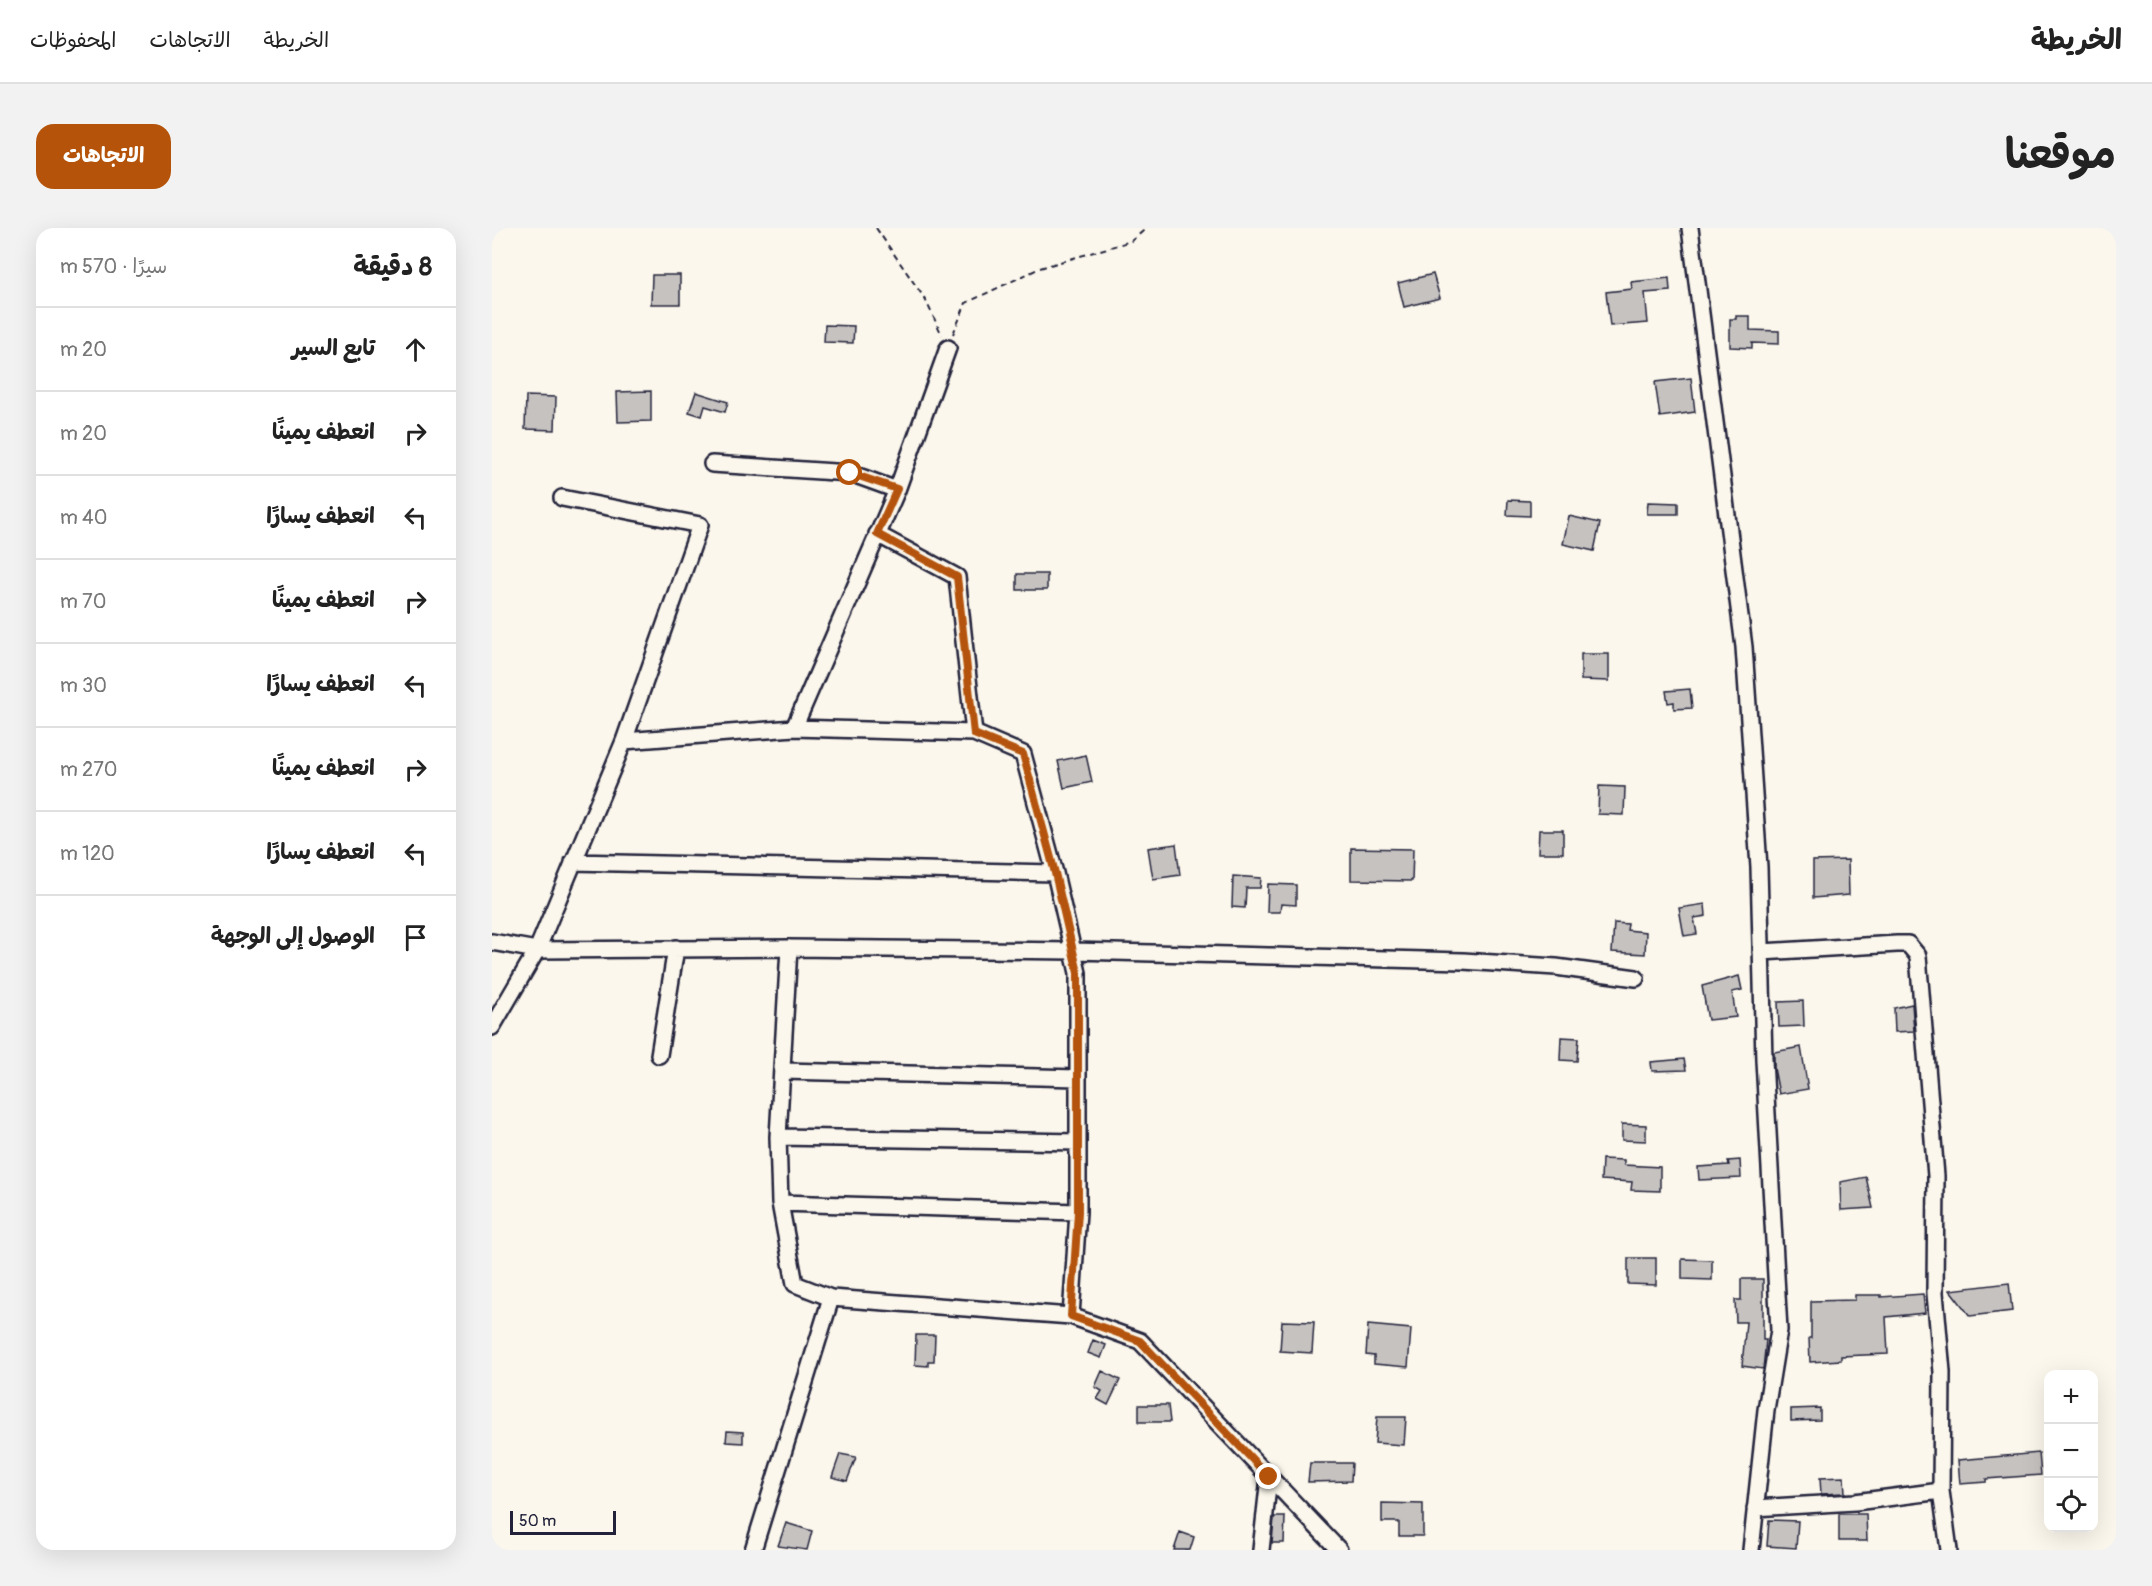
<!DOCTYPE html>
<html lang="ar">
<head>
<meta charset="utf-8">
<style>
  body { margin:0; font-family:Pangolin,"Playpen Sans Arabic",sans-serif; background:#f2f2f2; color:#222; direction:rtl }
  .controls { position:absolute; right:18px; bottom:18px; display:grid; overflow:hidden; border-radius:12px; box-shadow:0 6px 24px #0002 }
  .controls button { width:54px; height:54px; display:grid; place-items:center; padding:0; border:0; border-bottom:2px solid #e0e0e0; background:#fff; color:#222; font:30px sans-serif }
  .scale { position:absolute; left:18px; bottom:15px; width:106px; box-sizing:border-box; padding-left:6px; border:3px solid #22223b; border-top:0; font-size:16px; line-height:21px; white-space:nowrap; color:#22223b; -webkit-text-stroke:4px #fbf7ec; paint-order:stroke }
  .stop { position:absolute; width:18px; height:18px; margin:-14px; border:4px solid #b45309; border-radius:50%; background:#fff }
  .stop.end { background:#b45309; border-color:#fff; box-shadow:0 2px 6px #0008 }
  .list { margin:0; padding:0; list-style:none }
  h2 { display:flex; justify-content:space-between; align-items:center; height:78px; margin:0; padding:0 24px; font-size:26px }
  h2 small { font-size:20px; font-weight:400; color:#767676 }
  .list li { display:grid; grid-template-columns:39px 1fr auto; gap:18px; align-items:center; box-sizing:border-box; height:84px; padding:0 24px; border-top:2px solid #e0e0e0 }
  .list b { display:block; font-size:22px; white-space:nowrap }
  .list em { font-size:20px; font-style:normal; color:#767676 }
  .icon { flex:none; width:33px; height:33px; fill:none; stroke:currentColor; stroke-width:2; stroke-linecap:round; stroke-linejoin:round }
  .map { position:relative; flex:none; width:1624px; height:1322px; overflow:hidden; direction:ltr; border-radius:18px }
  header { display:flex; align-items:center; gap:36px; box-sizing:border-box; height:84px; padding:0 30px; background:#fff; border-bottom:2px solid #e0e0e0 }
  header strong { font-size:28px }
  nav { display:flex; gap:33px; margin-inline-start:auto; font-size:21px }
  .intro { display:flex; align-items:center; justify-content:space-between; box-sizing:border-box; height:144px; padding:0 36px }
  h1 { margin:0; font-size:42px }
  .button { padding:15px 27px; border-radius:18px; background:#b45309; color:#fff; font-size:21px; font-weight:700 }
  main { display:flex; gap:36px; padding:0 36px }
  aside { flex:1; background:#fff; border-radius:18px; box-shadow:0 6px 24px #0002 }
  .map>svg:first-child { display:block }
</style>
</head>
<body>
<header>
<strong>الخريطة</strong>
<nav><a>الخريطة</a><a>الاتجاهات</a><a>المحفوظات</a></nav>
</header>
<div class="intro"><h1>موقعنا</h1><a class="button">الاتجاهات</a></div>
<main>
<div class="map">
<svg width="1624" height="1322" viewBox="0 0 1624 1322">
  <rect width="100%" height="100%" fill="#fbf7ec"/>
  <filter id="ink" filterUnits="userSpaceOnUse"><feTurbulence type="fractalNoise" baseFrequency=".0167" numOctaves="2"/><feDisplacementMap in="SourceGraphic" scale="12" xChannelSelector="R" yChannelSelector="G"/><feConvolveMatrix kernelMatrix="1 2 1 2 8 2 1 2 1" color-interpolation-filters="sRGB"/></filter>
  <g filter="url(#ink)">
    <!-- building -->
    <path fill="#c6c2c0" stroke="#22223b" stroke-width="1.5" d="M941,46L948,70L912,79L906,55Z
      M160,47H188V76H159Z
      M1177,50L1178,63L1153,65L1156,95L1118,98L1114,64L1140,61L1139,54Z
      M1244,88H1258V102L1287,103V116L1260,115V120L1238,119V91H1244Z
      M333,97L362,98L361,115L332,114Z
      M1199,150L1203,184L1168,189L1163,154Z
      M159,163V193L126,194L125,164Z
      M204,164L236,174L233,184L213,178L210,188L197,184Z
      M34,168L64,169L63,202L33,201Z
      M1016,272L1038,273V288L1015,287Z
      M1156,274L1186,275V286H1155Z
      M1077,288L1108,295L1102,323L1071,316Z
      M525,346H555V362H525Z
      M1089,426H1117V453L1089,452Z
      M1198,461L1200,480L1182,481V474L1176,475L1174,463Z
      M594,527L600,554L572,560L566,533Z
      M1107,558L1133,559L1132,587L1106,586Z
      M1047,602H1071V625H1046Z
      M684,616L688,647L661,651L656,620Z
      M859,620L921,621L920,653L859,652Z
      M1356,632L1357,667L1321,670V633Z
      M741,648L769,650L768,660H754L753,680L740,679Z
      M776,656L804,657V677L789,676L788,684H775Z
      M1213,676L1214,688L1202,690L1205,706L1192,708L1187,680Z
      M1122,695L1136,696L1135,702L1154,704L1153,726L1120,724Z
      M1247,748L1250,762L1240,764L1244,789L1216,792L1210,758Z
      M1311,773L1312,798L1287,799L1286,774Z
      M1420,776L1422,803L1403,804L1402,780Z
      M1069,809L1087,810L1085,833L1068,832Z
      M1309,819L1316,861L1287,866L1282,840V824Z
      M1192,831L1194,842L1160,843L1159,834Z
      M1130,896L1154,897V913L1130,912Z
      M1110,931L1132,932V937L1168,939V963L1139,962L1140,954L1109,952Z
      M1248,932L1249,950L1207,952L1206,939L1237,937L1236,933Z
      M1374,949L1381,980L1349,982L1348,954Z
      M1136,1030H1164V1057L1136,1056Z
      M1190,1031L1220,1032V1052L1190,1051Z
      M1249,1051H1271V1112H1274L1271,1141L1250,1138L1254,1094H1244L1243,1072H1249Z
      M1517,1055L1520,1083L1478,1088L1458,1062Z
      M1431,1066L1433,1085L1394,1089L1396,1126L1349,1128V1132L1318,1134L1317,1110H1319V1073L1363,1072V1067H1389V1069Z
      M790,1093L822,1094L820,1125L788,1123Z
      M876,1097L919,1101L916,1139L882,1136V1128L874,1127Z
      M424,1107H443L442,1133H436V1138L423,1137Z
      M601,1112L614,1117L609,1130L596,1125Z
      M610,1143L628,1152L616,1177L605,1171L610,1163L603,1159Z
      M647,1177H676L678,1194H647Z
      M1328,1180V1192L1299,1193V1181Z
      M885,1189H914L912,1217L883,1215Z
      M235,1203L251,1204V1215L234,1214Z
      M1547,1225L1549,1247L1494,1251V1254L1468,1256L1466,1232Z
      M348,1226L364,1229L355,1253L340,1249Z
      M818,1235H860L859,1253L816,1254Z
      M1352,1249L1353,1265L1329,1266L1328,1250Z
      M890,1275L931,1276V1308H907V1294H890Z
      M1347,1286H1374L1375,1313H1347Z
      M782,1289H793L792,1315H780Z
      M1277,1292L1306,1293L1304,1320L1275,1318Z
      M294,1295L320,1303L315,1322L286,1318Z
      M688,1304L702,1309L698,1322H682Z"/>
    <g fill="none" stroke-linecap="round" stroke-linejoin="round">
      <!-- minor casing -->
      <g stroke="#22223b" stroke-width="20">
        <path id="minor" d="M1198,0L1252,419L1267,639L1272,832L1287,1102L1274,1182L1259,1322
          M220,236L358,245L405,262
          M385,306L465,349L482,505
          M302,500L405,262L456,120
          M132,513L302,500L482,505L531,526L563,645L586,745V984L579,1088
          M81,634L563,645
          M0,714L45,722L297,720L582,723L971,733L1064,739L1144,750
          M297,720L286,909L288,975L303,1056L339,1070L579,1088L648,1113L847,1322
          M1269,724L1405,716H1416L1426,728L1444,948L1443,1065L1450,1144L1449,1263L1457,1322
          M0,799L45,722L132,513L208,297L70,270
          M167,827L184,720
          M290,843L586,850
          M286,909L586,914
          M288,975L586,984
          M1263,1280L1363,1274L1449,1263
          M261,1322L339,1070
          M769,1322L777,1249"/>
      </g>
      <!-- path -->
      <path stroke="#22223b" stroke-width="2" stroke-dasharray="6 4.5" stroke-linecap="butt" d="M384,0L433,71L450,107
        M461,106L474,75L548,40L639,13L655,0"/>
      <!-- minor -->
      <use href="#minor" stroke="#fbf7ec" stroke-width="15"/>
    </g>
  </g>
  <g fill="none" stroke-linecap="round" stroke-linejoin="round" filter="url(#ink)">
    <!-- route -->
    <path stroke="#b45309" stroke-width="8" d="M358,245L405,261L385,306L465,349L482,506L531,526L563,645L586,745V984L579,1088L648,1113L777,1249"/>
  </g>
</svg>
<div class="controls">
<button>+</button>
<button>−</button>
<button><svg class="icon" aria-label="locate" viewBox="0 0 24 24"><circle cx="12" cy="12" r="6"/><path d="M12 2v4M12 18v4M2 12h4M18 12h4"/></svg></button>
</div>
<div class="scale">50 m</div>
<div class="stop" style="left:358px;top:245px"></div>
<div class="stop end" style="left:777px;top:1249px"></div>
</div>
<aside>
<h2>8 دقيقة<small>سيرًا · 570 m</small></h2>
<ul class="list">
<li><svg class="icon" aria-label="ahead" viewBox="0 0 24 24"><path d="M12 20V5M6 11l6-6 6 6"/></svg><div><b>تابع السير</b></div><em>20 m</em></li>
<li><svg class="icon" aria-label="right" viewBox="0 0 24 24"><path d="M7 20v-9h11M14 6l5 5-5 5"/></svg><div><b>انعطف يمينًا</b></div><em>20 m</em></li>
<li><svg class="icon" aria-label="left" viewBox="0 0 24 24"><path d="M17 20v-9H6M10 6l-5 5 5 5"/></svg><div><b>انعطف يسارًا</b></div><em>40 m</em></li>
<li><svg class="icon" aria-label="right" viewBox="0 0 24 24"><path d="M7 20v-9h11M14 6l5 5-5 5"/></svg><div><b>انعطف يمينًا</b></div><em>70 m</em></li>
<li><svg class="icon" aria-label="left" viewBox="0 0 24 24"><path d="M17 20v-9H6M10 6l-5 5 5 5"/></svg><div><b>انعطف يسارًا</b></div><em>30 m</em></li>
<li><svg class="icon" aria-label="right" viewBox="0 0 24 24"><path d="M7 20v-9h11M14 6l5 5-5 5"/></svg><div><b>انعطف يمينًا</b></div><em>270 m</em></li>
<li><svg class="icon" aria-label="left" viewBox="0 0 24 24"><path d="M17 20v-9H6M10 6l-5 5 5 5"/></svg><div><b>انعطف يسارًا</b></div><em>120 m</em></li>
<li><svg class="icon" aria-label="arrive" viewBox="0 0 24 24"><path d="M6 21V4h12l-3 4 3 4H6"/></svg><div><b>الوصول إلى الوجهة</b></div></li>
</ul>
</aside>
</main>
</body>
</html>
